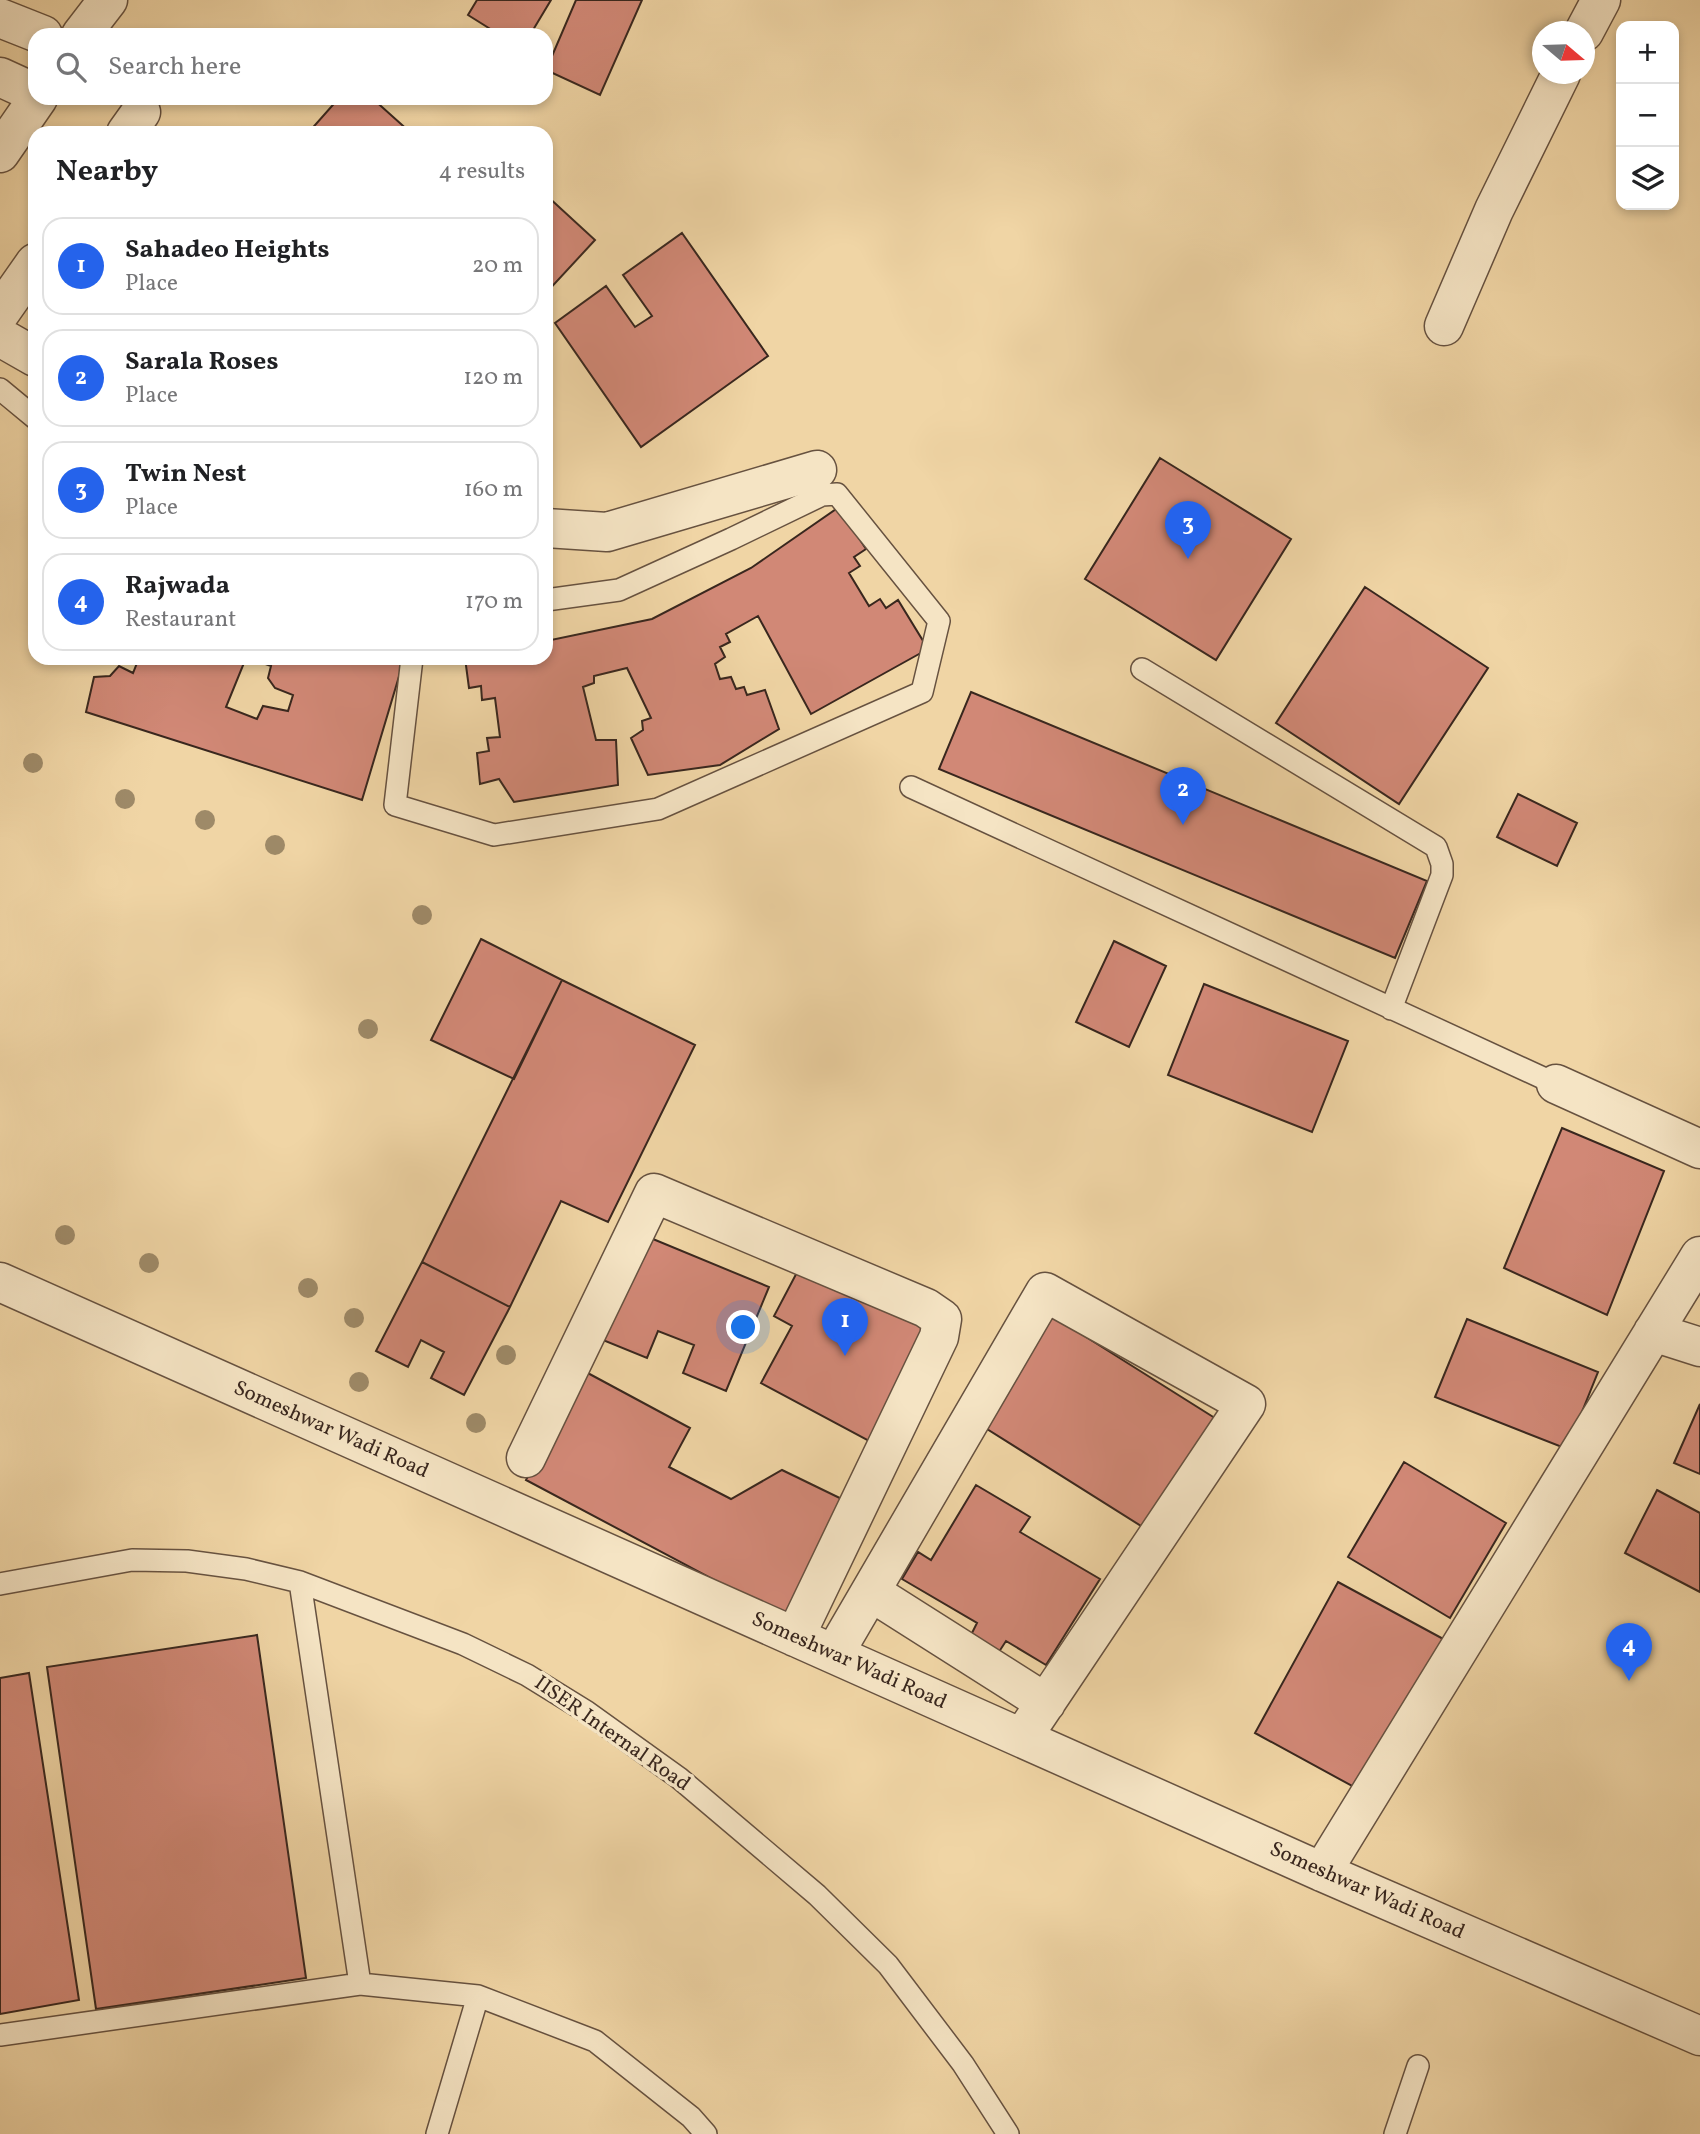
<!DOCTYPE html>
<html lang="en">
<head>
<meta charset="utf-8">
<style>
  body { margin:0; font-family:Vollkorn,serif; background:#f6f6f6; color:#202124 }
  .controls { position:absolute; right:21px; top:21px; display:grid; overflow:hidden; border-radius:14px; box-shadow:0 4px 10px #0003 }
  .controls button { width:63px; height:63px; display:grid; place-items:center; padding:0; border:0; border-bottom:2px solid #e0e0e0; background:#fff; color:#202124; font:35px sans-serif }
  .compass { position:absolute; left:1532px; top:21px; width:63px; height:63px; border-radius:50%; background:#fff; box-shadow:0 4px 10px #0003; rotate:109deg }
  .you { position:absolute; left:744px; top:1328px; width:24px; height:24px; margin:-18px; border:5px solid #fff; border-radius:50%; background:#1a73e8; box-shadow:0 0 0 10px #1a73e833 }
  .badge { display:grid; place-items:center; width:46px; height:46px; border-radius:50%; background:#2563eb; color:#fff; font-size:23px; font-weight:700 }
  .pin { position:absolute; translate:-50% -58px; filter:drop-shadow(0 2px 4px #0008) }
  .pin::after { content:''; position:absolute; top:37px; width:24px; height:21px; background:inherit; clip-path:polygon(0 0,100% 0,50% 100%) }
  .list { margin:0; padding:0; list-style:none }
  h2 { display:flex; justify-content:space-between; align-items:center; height:91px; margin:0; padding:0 28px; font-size:30px }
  h2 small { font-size:23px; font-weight:400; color:#757577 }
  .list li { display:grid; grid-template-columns:46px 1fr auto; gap:21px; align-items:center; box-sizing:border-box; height:98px; margin:0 14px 14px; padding:0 14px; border:2px solid #e0e0e0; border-radius:21px }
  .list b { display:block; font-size:26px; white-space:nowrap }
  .list p { margin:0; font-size:23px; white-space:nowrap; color:#757577 }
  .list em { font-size:23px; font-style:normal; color:#757577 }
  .icon { flex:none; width:38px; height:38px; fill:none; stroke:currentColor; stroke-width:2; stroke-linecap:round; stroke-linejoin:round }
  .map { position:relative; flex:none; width:1700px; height:2134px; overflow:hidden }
  .search { position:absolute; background:#fff; box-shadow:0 4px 10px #0003; left:28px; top:28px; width:525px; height:77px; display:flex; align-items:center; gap:18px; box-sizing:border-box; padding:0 24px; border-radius:21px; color:#757577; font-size:26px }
  .panel { position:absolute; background:#fff; box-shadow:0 4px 10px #0003; left:28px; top:126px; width:525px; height:539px; border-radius:21px }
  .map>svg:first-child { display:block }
</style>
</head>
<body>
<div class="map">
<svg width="1700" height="2134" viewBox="0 0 1700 2134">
  <rect width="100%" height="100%" fill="#f0d5a5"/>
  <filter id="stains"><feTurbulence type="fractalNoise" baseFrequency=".00286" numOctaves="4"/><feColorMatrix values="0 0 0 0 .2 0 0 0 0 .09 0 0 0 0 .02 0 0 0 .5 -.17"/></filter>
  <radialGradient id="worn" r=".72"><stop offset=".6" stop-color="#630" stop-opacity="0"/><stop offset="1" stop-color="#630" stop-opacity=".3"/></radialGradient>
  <!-- building -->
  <path fill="#d18876" stroke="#39271e" stroke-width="2" d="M477,0H551L530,35H500L468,15Z
    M576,0H642L600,95L546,70Z
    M339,98H372L411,133H308Z
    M546,195L595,240L546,293Z
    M682,233L768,356L641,447L555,323L606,286L635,327L652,316L623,275Z
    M1160,458L1291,539L1216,660L1085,579Z
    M839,507L866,549L854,557L860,566L849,573L869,606L880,599L886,608L898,600L928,649L811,714L758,616L726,634L730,642L720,647L725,657L715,664L720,679L731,677L736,689L744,687L747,695L765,690L779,729L720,765L648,775L631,738L643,730L642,721L651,718L627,668L594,676V683L583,687L596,740H616L618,785L514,802L499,779L480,784L477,753L489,751L487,738L500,737L495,698L482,700L481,686L469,688L465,658H546V641L652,619L751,568Z
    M1365,587L1488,668L1399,804L1276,723Z
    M139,658H246L226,707L257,719L263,706L288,711L293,695L275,688L268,678L271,666L249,658H390L403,663L362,800L86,712L94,677L110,676L119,666L133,673Z
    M971,692L1427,881L1395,958L939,769Z
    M1518,794L1577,823L1557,866L1497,837Z
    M481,939L562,980L514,1079L431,1040Z
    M1114,941L1166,966L1129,1047L1076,1022Z
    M562,980L695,1045L608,1222L561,1201L510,1307L422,1262Z
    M1204,984L1348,1041L1312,1132L1168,1075Z
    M1562,1128L1664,1171L1607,1315L1504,1268Z
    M636,1232L769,1287L726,1391L683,1373L694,1345L658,1331L647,1358L593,1336Z
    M803,1261L929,1329L869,1441L761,1383L792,1326L774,1316Z
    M422,1262L510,1307L464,1395L431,1378L444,1352L421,1340L408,1367L376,1351Z
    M1048,1313L1218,1420L1149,1531L979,1424Z
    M1467,1319L1598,1372L1567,1449L1435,1397Z
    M584,1371L690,1428L669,1467L731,1499L782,1470L848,1502L786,1618L526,1480Z
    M1700,1404V1474L1674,1463Z
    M1404,1462L1506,1523L1450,1618L1348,1557Z
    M976,1485L1030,1517L1020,1532L1100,1579L1046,1665L1006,1641L995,1658L968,1641L977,1623L902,1579L918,1552L931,1560Z
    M1657,1490L1700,1513V1592L1625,1553Z
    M1338,1582L1447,1641L1365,1793L1255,1733Z
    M257,1635L306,1978L96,2009L47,1667Z
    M29,1673L79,2000L0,2014V1678Z"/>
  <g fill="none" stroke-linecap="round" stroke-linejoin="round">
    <!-- lane casing -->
    <g stroke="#675240" stroke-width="24">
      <path id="lane" d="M0,389L35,418
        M412,658L395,805L494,835L658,809L922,692L939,621L837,494L822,495L731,539L619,590L546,600
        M1142,669L1436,847L1442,864V875L1391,1009
        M911,787L1556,1084
        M0,1584L132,1560L187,1561L246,1569L300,1582L463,1644L527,1675L587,1712L679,1778L817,1895L888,1965L963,2064L1008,2134
        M360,1984L478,1996L595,2041L691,2117L706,2134
        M0,2035L360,1984L300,1582
        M437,2134L478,1996
        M1395,2134L1418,2066"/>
    </g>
    <!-- street casing -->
    <g stroke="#675240" stroke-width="41">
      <path id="street" d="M0,18L43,35
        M1584,32L1601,0
        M81,35L108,0
        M0,77L35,93
        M126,133L141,112
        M0,153L38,98
        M0,313L35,263
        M1444,326L1494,210L1561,74
        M0,337L35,357
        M546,528L607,532L817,470
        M1556,1084L1700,1149
        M0,1282L1322,1872L1700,2036
        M1653,1332L1700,1347
        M526,1458L654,1193L926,1308L942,1319L939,1337L795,1637
        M871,1592L1046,1703
        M834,1654L1045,1292L1246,1404L1022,1738
        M1322,1872L1700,1256"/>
    </g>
    <!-- lane -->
    <use href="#lane" stroke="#f5e4c4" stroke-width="21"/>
    <!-- street -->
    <use href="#street" stroke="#f5e4c4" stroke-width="38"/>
  </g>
  <!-- trees -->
  <g fill="#9e8a68">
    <circle cx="33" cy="763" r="10"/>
    <circle cx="125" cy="799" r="10"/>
    <circle cx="205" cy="820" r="10"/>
    <circle cx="275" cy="845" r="10"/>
    <circle cx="422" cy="915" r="10"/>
    <circle cx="368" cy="1029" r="10"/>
    <circle cx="65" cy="1235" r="10"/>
    <circle cx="149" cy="1263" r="10"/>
    <circle cx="308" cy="1288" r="10"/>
    <circle cx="354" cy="1318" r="10"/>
    <circle cx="506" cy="1355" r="10"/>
    <circle cx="359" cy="1382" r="10"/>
    <circle cx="476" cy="1423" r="10"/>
  </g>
  <g text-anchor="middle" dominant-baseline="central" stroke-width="7" stroke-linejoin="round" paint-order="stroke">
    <!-- street labels -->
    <g font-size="21" fill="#39271e" stroke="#f5e4c4">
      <text transform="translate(331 1430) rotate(24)">Someshwar Wadi Road</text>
      <text transform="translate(849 1661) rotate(24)">Someshwar Wadi Road</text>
      <text transform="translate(612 1734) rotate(35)">IISER Internal Road</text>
      <text transform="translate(1367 1891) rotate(24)">Someshwar Wadi Road</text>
    </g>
  </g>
  <rect width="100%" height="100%" filter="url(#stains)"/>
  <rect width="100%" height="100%" fill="url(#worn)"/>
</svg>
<div class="controls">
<button>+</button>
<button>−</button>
<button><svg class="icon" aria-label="layers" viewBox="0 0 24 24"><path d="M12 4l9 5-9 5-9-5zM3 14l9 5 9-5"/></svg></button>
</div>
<svg class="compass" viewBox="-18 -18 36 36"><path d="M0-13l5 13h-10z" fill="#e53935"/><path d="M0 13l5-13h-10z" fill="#757577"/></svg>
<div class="you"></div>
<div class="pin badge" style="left:845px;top:1356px">1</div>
<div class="pin badge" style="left:1183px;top:825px">2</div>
<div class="pin badge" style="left:1188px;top:559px">3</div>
<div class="pin badge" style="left:1629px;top:1681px">4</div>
<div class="search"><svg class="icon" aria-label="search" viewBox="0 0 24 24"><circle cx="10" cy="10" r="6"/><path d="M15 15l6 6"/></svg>Search here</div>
<section class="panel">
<h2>Nearby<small>4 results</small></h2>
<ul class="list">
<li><span class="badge">1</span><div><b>Sahadeo Heights</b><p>Place</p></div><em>20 m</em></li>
<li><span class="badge">2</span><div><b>Sarala Roses</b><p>Place</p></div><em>120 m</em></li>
<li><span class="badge">3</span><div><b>Twin Nest</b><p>Place</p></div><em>160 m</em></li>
<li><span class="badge">4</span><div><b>Rajwada</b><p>Restaurant</p></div><em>170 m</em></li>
</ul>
</section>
</div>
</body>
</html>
